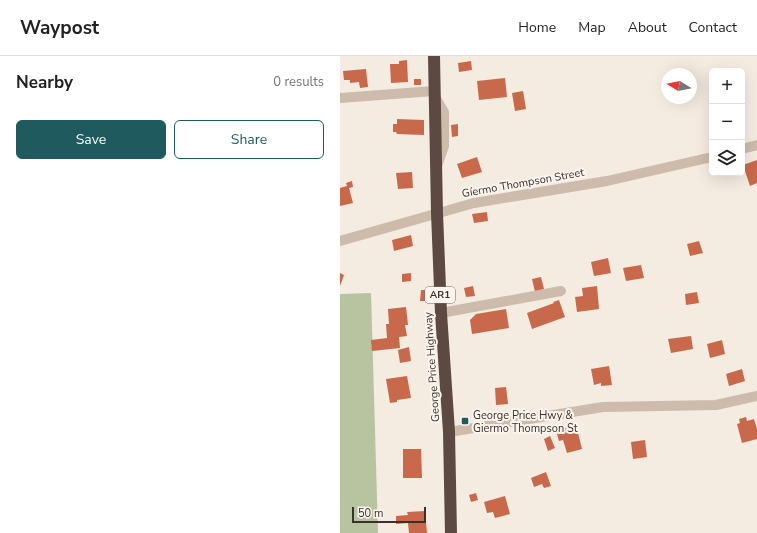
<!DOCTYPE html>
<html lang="en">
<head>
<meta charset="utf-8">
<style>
  body { margin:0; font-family:"Nunito Sans",sans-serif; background:#f2f2f2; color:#222 }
  .controls { position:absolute; right:12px; top:12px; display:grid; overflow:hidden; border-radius:6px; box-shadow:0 4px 16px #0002 }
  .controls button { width:36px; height:36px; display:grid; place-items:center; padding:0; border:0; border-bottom:1px solid #e0e0e0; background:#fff; color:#222; font:20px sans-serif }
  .compass { position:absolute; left:321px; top:12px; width:36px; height:36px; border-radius:50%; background:#fff; box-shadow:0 4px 16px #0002; rotate:280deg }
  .scale { position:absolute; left:12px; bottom:10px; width:74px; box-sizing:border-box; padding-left:4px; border:2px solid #3b302b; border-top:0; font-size:11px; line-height:14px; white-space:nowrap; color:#3b302b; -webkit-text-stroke:3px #fbf5ee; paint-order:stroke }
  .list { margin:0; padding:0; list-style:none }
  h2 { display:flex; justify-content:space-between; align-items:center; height:52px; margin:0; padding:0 16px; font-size:17px }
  h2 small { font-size:13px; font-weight:400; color:#767676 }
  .actions { display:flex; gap:8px; padding:12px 16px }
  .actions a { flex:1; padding:9px 0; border:1px solid #1f5a5e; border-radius:6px; text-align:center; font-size:14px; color:#1f5a5e }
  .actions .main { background:#1f5a5e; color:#fff }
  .icon { flex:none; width:22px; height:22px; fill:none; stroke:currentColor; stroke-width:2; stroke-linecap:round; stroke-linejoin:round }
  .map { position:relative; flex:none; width:417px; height:477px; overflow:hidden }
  header { display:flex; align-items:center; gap:24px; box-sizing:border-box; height:56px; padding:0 20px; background:#fff; border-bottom:1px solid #e0e0e0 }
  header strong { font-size:19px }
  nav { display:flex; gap:22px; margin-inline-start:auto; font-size:14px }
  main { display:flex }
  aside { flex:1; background:#fff }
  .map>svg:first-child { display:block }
</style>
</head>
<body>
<header>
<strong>Waypost</strong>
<nav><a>Home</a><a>Map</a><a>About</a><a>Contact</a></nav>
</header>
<main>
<aside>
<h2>Nearby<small>0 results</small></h2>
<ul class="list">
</ul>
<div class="actions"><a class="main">Save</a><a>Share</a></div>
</aside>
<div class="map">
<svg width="417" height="477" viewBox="0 0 417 477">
  <rect width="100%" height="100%" fill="#f4ebe1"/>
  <!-- green -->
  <path fill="#b8c4a0" d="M31,237L38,477H0V238Z"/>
  <!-- building -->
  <path fill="#c8694b" d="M67,4L68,26L51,27L50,8H59V5Z
    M131,5L132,14L119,16L118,7Z
    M26,13L28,31L20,32L19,26L10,27V24H4L3,15Z
    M165,22L167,41L139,44L137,25Z
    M74,23H81V29H74Z
    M183,35L186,53L175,55L172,37Z
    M57,63L84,64V79L57,78L56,76H53V68H57Z
    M118,68V80L112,81L111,69Z
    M137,101L142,116L122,122L117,108Z
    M417,104V127L410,130L403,109Z
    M72,116L73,132L58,133L56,117Z
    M12,125L13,131L9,132L13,147L0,150V132L7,130L6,127Z
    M147,156L148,165L134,167L132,158Z
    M71,179L73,190L54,195L52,184Z
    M359,185L363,197L350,200L347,188Z
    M268,202L271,217L254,220L251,206Z
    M301,209L304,222L286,225L283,212Z
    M0,217L4,219L0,230Z
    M71,217V225L62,226V218Z
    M201,221L204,233L195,236L192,223Z
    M133,230L135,240L126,241L124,232Z
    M257,230L259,253L237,256L235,241L243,240L242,232Z
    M81,234H88L87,245H80Z
    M357,236L359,247L346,249L345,238Z
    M219,244L225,261L192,273L187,257L214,247L213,246Z
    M66,251L68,269H65L67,280L59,281L60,292L32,295L31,284L47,282L46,268H49L48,253Z
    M166,253L169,272L132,278L130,264L136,258Z
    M351,280L353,293L331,297L328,283Z
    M382,284L385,298L370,302L367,288Z
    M69,291L71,305L60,307L58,294Z
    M269,310L272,329L261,330V327L254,329L251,313Z
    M402,313L405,325L389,330L386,318Z
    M67,320L71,342L57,344V346L50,347L46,323Z
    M166,331L168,348L156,349L155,332Z
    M406,361L407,365L414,363L417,373V383L402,387L397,368L400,367L399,363Z
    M236,369L242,393L227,397L223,384L219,385L216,374Z
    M210,380L215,392L208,395L204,383Z
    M305,384L307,401L293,403L291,386Z
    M63,393H81L82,422H63Z
    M206,416L211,430L204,432L202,428L194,431L191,422Z
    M136,437L138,444L131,446L129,439Z
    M165,440L170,458L155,462L153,456L147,457L144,446Z
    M85,455L87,477H69L68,467L56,468V460L68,459L67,456Z"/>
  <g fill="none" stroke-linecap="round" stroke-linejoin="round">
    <!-- minor -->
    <path stroke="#cdbbac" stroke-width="10" d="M95,41L104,56V90L97,110
      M0,42L94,35
      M402,93L417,89
      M0,185L134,147L267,125L372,101
      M101,257L221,235
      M109,376L263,351L376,349L417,340"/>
    <!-- highway -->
    <path stroke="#5c4a42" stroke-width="12" d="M94,0L97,157L101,257L109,376L111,477"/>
  </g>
  <!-- markers -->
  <rect fill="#1f5a5e" stroke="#fbf5ee" stroke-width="1.5" x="121" y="361" width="8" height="8" rx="2"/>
  <g text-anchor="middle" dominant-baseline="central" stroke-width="4" stroke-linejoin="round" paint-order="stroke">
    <!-- shield labels -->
    <rect fill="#fbf5ee" stroke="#756b66" stroke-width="1" x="85" y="231" width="30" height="16" rx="3"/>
    <g font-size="10" font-weight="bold" fill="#3b302b">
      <text x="100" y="239">AR1</text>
    </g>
    <!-- street labels -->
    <g font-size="11" fill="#3b302b" stroke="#fbf5ee">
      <text transform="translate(183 127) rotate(-10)">Gíermo Thompson Street</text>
      <text transform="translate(92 311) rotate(-94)">George Price Highway</text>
    </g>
    <!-- poi labels -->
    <g font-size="11" fill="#3b302b" stroke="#fbf5ee" text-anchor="start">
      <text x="133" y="359">George Price Hwy &amp;<tspan x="133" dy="13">Giermo Thompson St</tspan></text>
    </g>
  </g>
</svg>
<div class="controls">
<button>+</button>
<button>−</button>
<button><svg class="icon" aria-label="layers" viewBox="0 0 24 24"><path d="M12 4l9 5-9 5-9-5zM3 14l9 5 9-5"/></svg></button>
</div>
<svg class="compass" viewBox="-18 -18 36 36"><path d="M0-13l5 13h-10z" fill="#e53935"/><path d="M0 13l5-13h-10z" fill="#767676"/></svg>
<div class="scale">50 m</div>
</div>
</main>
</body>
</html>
